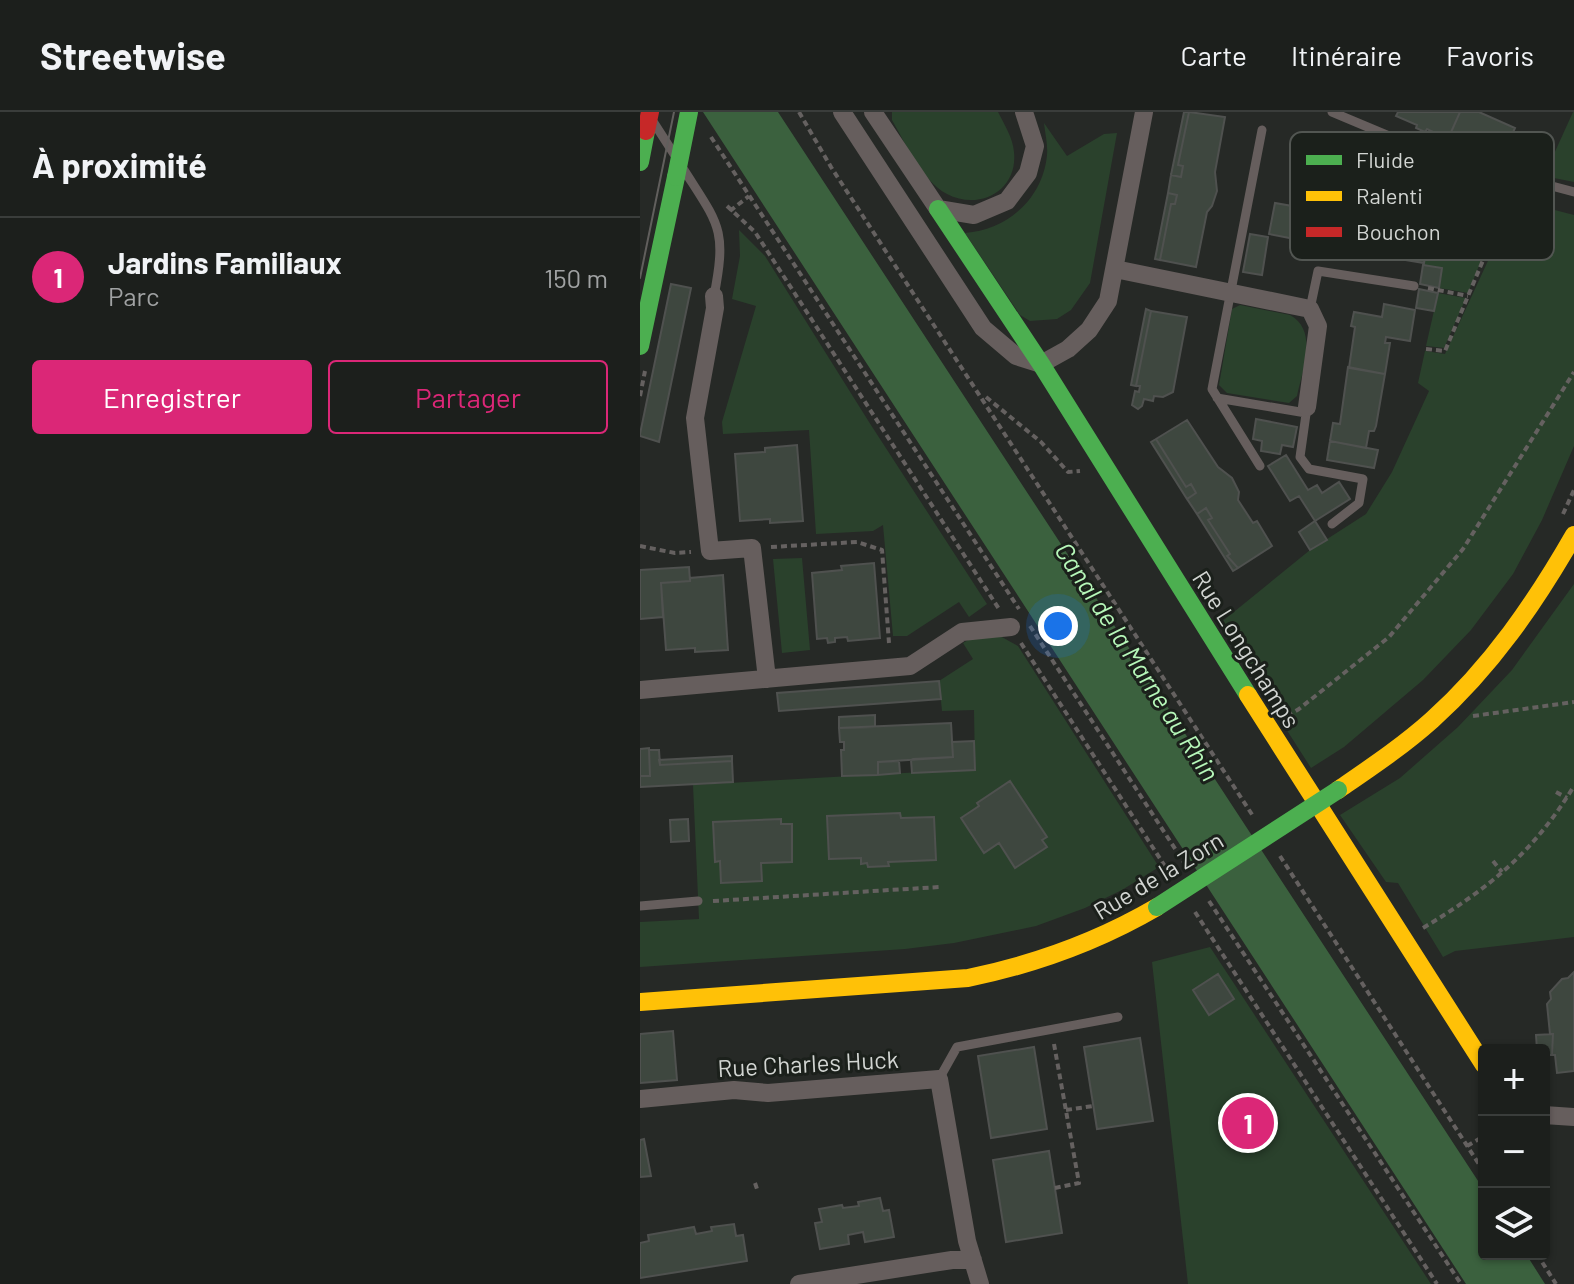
<!DOCTYPE html>
<html lang="fr">
<head>
<meta charset="utf-8">
<style>
  body { margin:0; font-family:Barlow,sans-serif; background:#292c29; color:#f1f3f6 }
  .controls { position:absolute; right:24px; bottom:24px; display:grid; overflow:hidden; border-radius:8px; box-shadow:0 2px 6px #0004 }
  .controls button { width:72px; height:72px; display:grid; place-items:center; padding:0; border:0; border-bottom:2px solid #3a3d3b; background:#1c1f1c; color:#f1f3f6; font:40px sans-serif }
  .you { position:absolute; left:418px; top:514px; width:28px; height:28px; margin:-20px; border:6px solid #fff; border-radius:50%; background:#1a73e8; box-shadow:0 0 0 12px #1a73e833 }
  .badge { display:grid; place-items:center; width:52px; height:52px; border-radius:50%; background:#db2777; color:#fff; font-size:26px; font-weight:700 }
  .pin { position:absolute; translate:-50% -50%; border:4px solid #fff; box-shadow:0 2px 8px #0006 }
  .list { margin:0; padding:0; list-style:none }
  h2 { display:flex; justify-content:space-between; align-items:center; height:104px; margin:0; padding:0 32px; font-size:34px }
  h2 small { font-size:26px; font-weight:400; color:#a0a2a3 }
  .list li { display:grid; grid-template-columns:52px 1fr auto; gap:24px; align-items:center; box-sizing:border-box; height:120px; padding:0 32px; border-top:2px solid #3a3d3b }
  .list b { display:block; font-size:30px; white-space:nowrap }
  .list p { margin:0; font-size:26px; white-space:nowrap; color:#a0a2a3 }
  .list em { font-size:26px; font-style:normal; color:#a0a2a3 }
  .actions { display:flex; gap:16px; padding:24px 32px }
  .actions a { flex:1; padding:18px 0; border:2px solid #db2777; border-radius:8px; text-align:center; font-size:28px; color:#db2777 }
  .actions .main { background:#db2777; color:#fff }
  .icon { flex:none; width:44px; height:44px; fill:none; stroke:currentColor; stroke-width:2; stroke-linecap:round; stroke-linejoin:round }
  .map { position:relative; flex:none; width:934px; height:1172px; overflow:hidden }
  header { display:flex; align-items:center; gap:48px; box-sizing:border-box; height:112px; padding:0 40px; background:#1c1f1c; border-bottom:2px solid #3a3d3b }
  header strong { font-size:38px }
  nav { display:flex; gap:44px; margin-inline-start:auto; font-size:28px }
  main { display:flex }
  aside { flex:1; background:#1c1f1c }
  .map>svg:first-child { display:block }
</style>
</head>
<body>
<header>
<strong>Streetwise</strong>
<nav><a>Carte</a><a>Itinéraire</a><a>Favoris</a></nav>
</header>
<main>
<aside>
<h2>À proximité<small></small></h2>
<ul class="list">
<li><span class="badge">1</span><div><b>Jardins Familiaux</b><p>Parc</p></div><em>150 m</em></li>
</ul>
<div class="actions"><a class="main">Enregistrer</a><a>Partager</a></div>
</aside>
<div class="map">
<svg width="934" height="1172" viewBox="0 0 934 1172">
  <rect width="100%" height="100%" fill="#262926"/>
  <!-- green -->
  <path fill="#2a412c" d="M252,0H358C364,12 373,26 374,40C378,79 339,99 307,82C281,68 266,32 252,8Z
    M933,0H934V70L904,64Z
    M404,11L427,44L464,22L477,21L450,171L431,198L417,207L390,209L380,203L325,121C368,118 403,86 407,43C408,33 405,21 404,11Z
    M876,88L934,103V334L902,408L873,462L831,518L783,568L704,635L671,656L579,512L670,438L726,402L752,360L789,279L778,271L785,239L805,242Z
    M99,118L125,144L229,310L347,492L329,505L319,490L267,524H253L243,413L233,419L176,422L169,318L83,322L82,310L116,194L92,187L100,144Z
    M790,120L847,134L828,181L799,176L802,156L783,153Z
    M798,181L826,186L804,236L786,234Z
    M600,193L650,203C679,219 662,259 657,284L649,291L587,281L579,273L592,197Z
    M162,446L170,538L142,541L133,447Z
    M934,472V825L815,839L803,845L758,771L746,770L700,703L760,666L818,615L872,558Z
    M335,524H360L378,534L519,755L482,778L445,796L396,814L314,831L265,837L0,855V810L59,807L53,673L335,657L334,598L302,599L299,569L333,547L323,531Z
    M570,835L791,1172H548L512,850Z"/>
  <!-- water -->
  <path fill="#3b613e" d="M63,0H138L844,1078V1142H886L905,1172H826Z"/>
  <!-- building -->
  <path fill="#3e473f" stroke="#4f514f" stroke-width="2" d="M544,0H549L538,53L543,54L541,65L531,63Z
    M549,0L585,5L575,60L577,79L572,94L567,100L556,155L520,148L531,92H535L537,83L528,81L531,63L541,65L543,54L538,53Z
    M758,0H820L808,27L787,17L785,20L776,16L777,13L756,4Z
    M820,0H839L875,16L860,49L838,40L837,43L832,41L828,39L829,36L808,27Z
    M660,58L696,64L691,91L690,106L694,107L691,120L663,115L660,128L629,122L635,91L658,95L659,90L654,89Z
    M742,73L779,80L773,112L768,111L767,116L790,120L784,151L753,146L756,132L728,127L730,114L734,115Z
    M528,81L537,83L535,92H531L520,148L515,147Z
    M610,122L628,125L622,163L603,160Z
    M783,153L802,156L799,176L780,172Z
    M31,172L51,176L19,330L0,324V322Z
    M779,177L798,181L794,199L776,196Z
    M744,192L775,198L770,229L746,225L745,231H750L745,262L709,256L715,215L711,214L714,200L742,205Z
    M506,197L511,199L496,274L491,273Z
    M511,199L547,205L533,280L523,285L514,284L513,289L504,287L502,294L498,297L492,293L495,279L499,280L500,274H496Z
    M708,255L745,262L736,314L734,319H729L726,336L690,329L693,311L700,312Z
    M616,307L657,315L653,335L642,333L640,342L621,339L622,329L613,327Z
    M547,308L578,355L592,366L599,380L598,388L613,411L617,409L632,434L598,456L587,444L590,442L568,408L572,406L566,396L557,402L547,387L556,381L551,372L546,375L516,327Z
    M516,327L546,375L551,372L556,381L547,387L511,330Z
    M690,329L738,338L734,356L687,348Z
    M157,333L163,409L130,411V407L100,409L95,342L125,340V336Z
    M646,343L668,378L677,373L682,381L699,370L710,387L675,409L659,384L650,389L628,354Z
    M566,396L572,406L568,408L590,442L587,444L598,456L593,459L557,402Z
    M675,409L687,428L670,438L659,420Z
    M234,451L240,526L208,529L207,525L195,526V530L188,531L187,526L177,527L172,461L202,458L201,454Z
    M49,455L50,469L21,471L23,505L0,507V458Z
    M83,463L88,538L55,540V536L26,538L21,471L50,469V466Z
    M299,569L301,587L139,599L137,581Z
    M235,603V615L199,616V605Z
    M311,611L313,645L238,650V663L202,664L201,638H204V630H200L199,616Z
    M334,629L335,658L272,661L271,648L273,647L313,645L312,630Z
    M9,636L10,664H0V637Z
    M9,638H19L20,653L92,649L93,670L0,675V664H10Z
    M92,644V649L20,653L19,648Z
    M259,649L260,661L238,663V650Z
    M370,669L407,725L402,728L407,735L375,756L359,731L344,741L321,706L339,694L337,691Z
    M260,701L261,706L294,705L296,748L248,750L249,754L228,755L227,751L221,752V746L189,747L187,704Z
    M48,707L49,729L31,730L30,708Z
    M141,707V712H152V750L121,751L122,769L81,771L80,749L75,750L73,710Z
    M934,860V959L917,961L915,943H912L913,922H910L907,892L911,887L910,880L922,867L928,866Z
    M578,862L594,887L569,903L553,878Z
    M33,919L37,968L0,971V922Z
    M913,922L912,943H904V938H897L896,923Z
    M500,926L513,1009L457,1017L444,935Z
    M394,935L407,1017L351,1026L338,944Z
    M4,1027L11,1064L0,1065V1028Z
    M409,1039L422,1121L366,1130L353,1048Z
    M240,1086L243,1099L249,1098L254,1125L225,1130L223,1120L208,1123L209,1132L180,1137L175,1111L182,1110L179,1097L202,1093L203,1096L219,1094L218,1090Z
    M94,1112L96,1124L103,1123L107,1149L0,1166V1131L9,1129L8,1123L54,1115L56,1122L72,1119L71,1115Z"/>
  <g fill="none" stroke-linecap="round" stroke-linejoin="round">
    <!-- path -->
    <path stroke="#656160" stroke-width="4" stroke-dasharray="6 4" stroke-linecap="butt" d="M159,0L191,55L613,704
      M71,25L379,497
      M87,94L115,120L359,497
      M90,99L109,84
      M788,176L828,184
      M786,237L805,239L849,134L846,130L787,118
      M0,284L5,259
      M346,285L401,330L428,360L440,359
      M923,402L934,378
      M0,434L35,441L51,440
      M131,435L217,430L242,438L249,531
      M390,514L545,752
      M381,531L528,759
      M647,604L659,597L749,525L823,437L934,260
      M833,604L934,590
      M916,680L927,686
      M640,744L844,1060
      M853,749L862,760
      M73,789L299,775
      M569,789L821,1172
      M555,800L797,1172
      M783,816C848,777 894,740 934,674
      M414,932L439,1071L415,1076
      M426,998L453,994
      M827,1034L844,1024
      M115,1071L117,1077
      M897,1142L916,1172"/>
    <!-- lane -->
    <path stroke="#665e5d" stroke-width="9" d="M692,0L842,63L855,59L934,80
      M14,11L34,42
      M44,58C79,113 87,117 74,184
      M670,197L678,159L774,174
      M577,286L666,301
      M667,295L660,345L669,357L723,367L719,391L692,412
      M620,354L572,277L622,18
      M0,794L58,789
      M299,967L317,935L478,905"/>
    <!-- street -->
    <path stroke="#665e5d" stroke-width="18" d="M202,0L343,216L376,244L401,252L428,237L449,218L468,189L504,0
      M233,0L298,97L334,103L367,89L388,61L395,34L384,0
      M475,157L670,197L678,214L667,295
      M74,184L75,196L55,306L70,439L112,436L127,567
      M0,578L270,554L322,520L371,515
      M0,987L94,978L128,981L299,967L327,1129L340,1172
      M904,1003L934,1005
      M159,1172L312,1148H333"/>
    <!-- fast -->
    <path stroke="#4caf50" stroke-width="18" d="M0,50L6,19
      M298,97L401,252L608,583
      M0,234L36,65"/>
    <!-- slow -->
    <path stroke="#ffc107" stroke-width="18" d="M608,583L844,953
      M698,678C730,656 763,634 792,608C851,555 895,491 934,423
      M0,890L328,866C396,852 457,830 517,795"/>
    <!-- tram -->
    <path stroke="#615f5d" stroke-width="2" d="M0,166L34,0"/>
    <!-- fast-bridge -->
    <path stroke="#4caf50" stroke-width="18" d="M36,65L49,0
      M517,795L698,678"/>
    <!-- jam-bridge -->
    <path stroke="#c62828" stroke-width="18" d="M6,19L10,0"/>
  </g>
  <g text-anchor="middle" dominant-baseline="central" stroke-width="6" stroke-linejoin="round" paint-order="stroke">
    <!-- street labels -->
    <g font-size="24" fill="#d2d5d2" stroke="#1b201b">
      <text transform="translate(607 537) rotate(58)">Rue Longchamps</text>
      <text transform="translate(518 763) rotate(-31)">Rue de la Zorn</text>
      <text transform="translate(168 951) rotate(-3)">Rue Charles Huck</text>
    </g>
    <!-- water labels -->
    <g font-size="26" font-style="italic" fill="#b6f7b9" stroke="#1b201b">
      <text transform="translate(498 549) rotate(57)">Canal de la Marne au Rhin</text>
    </g>
  </g>
  <!-- legend -->
  <rect x="650" y="20" width="264" height="128" rx="12" fill="#1b201b" stroke="#525652" stroke-width="2"/>
  <rect x="666" y="43" width="36" height="10" fill="#4caf50"/>
  <rect x="666" y="79" width="36" height="10" fill="#ffc107"/>
  <rect x="666" y="115" width="36" height="10" fill="#c62828"/>
  <g font-size="22" fill="#d2d5d2">
    <text x="716" y="56">Fluide</text>
    <text x="716" y="92">Ralenti</text>
    <text x="716" y="128">Bouchon</text>
  </g>
</svg>
<div class="controls">
<button>+</button>
<button>−</button>
<button><svg class="icon" aria-label="layers" viewBox="0 0 24 24"><path d="M12 4l9 5-9 5-9-5zM3 14l9 5 9-5"/></svg></button>
</div>
<div class="you"></div>
<div class="pin badge" style="left:608px;top:1011px">1</div>
</div>
</main>
</body>
</html>
